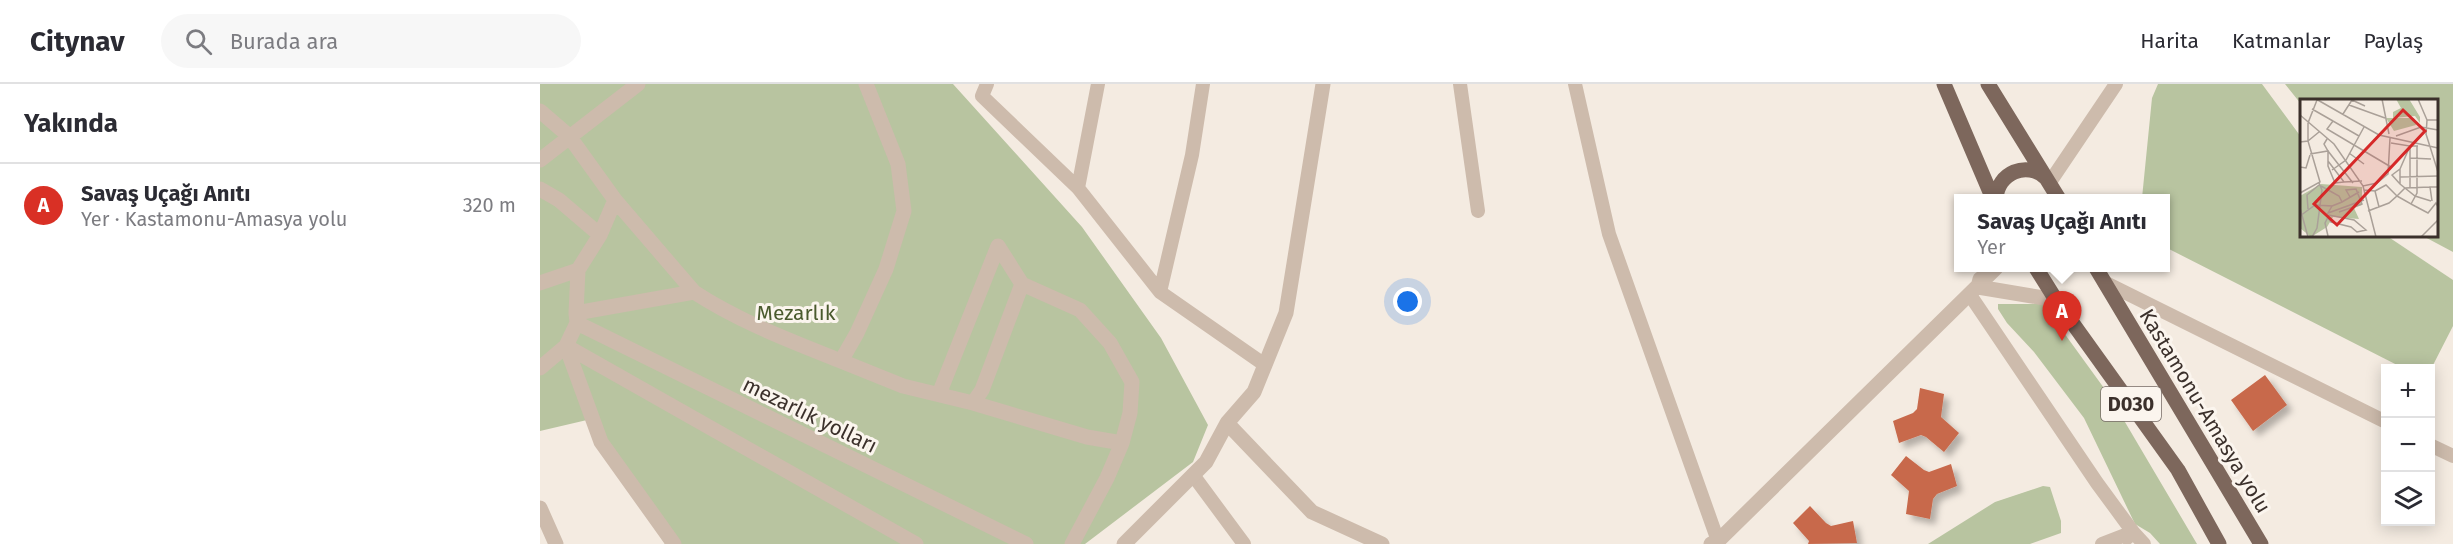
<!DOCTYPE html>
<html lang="tr">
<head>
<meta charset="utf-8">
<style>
  body { margin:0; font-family:"Fira Sans",sans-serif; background:#f7f7f7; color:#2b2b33 }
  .controls { position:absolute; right:18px; bottom:18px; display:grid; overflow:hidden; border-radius:0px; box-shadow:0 3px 15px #0003 }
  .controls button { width:54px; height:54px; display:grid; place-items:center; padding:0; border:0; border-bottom:2px solid #e1e1e2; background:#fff; color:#2b2b33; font:30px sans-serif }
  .you { position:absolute; left:868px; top:218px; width:21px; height:21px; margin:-15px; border:4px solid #fff; border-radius:50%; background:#1a73e8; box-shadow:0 0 0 9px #1a73e833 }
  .badge { display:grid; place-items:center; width:39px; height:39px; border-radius:50%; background:#d93025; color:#fff; font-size:20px; font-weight:700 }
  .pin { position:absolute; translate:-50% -50px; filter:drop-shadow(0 2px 3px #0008) }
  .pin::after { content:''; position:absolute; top:32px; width:21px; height:18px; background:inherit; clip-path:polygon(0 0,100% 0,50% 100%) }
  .popup { position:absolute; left:1414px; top:110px; width:216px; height:78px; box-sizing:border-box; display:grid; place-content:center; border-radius:0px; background:#fff; filter:drop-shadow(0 2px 4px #0005); font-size:20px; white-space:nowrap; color:#7c7c81 }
  .popup b { font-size:22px; color:#2b2b33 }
  .popup::after { content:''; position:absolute; left:50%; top:100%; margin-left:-12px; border:12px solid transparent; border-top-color:#fff }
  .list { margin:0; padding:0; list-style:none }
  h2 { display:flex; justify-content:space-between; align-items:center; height:78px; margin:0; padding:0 24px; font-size:26px }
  h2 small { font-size:20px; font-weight:400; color:#7c7c81 }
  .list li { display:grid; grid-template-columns:39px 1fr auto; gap:18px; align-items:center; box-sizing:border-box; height:84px; padding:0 24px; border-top:2px solid #e1e1e2 }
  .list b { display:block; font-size:22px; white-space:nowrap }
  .list p { margin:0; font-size:20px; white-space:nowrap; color:#7c7c81 }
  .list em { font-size:20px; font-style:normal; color:#7c7c81 }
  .icon { flex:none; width:33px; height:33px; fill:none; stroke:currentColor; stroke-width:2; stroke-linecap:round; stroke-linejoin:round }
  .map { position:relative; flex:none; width:1913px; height:460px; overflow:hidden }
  header { display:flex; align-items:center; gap:36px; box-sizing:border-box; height:84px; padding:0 30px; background:#fff; border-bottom:2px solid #e1e1e2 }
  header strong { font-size:28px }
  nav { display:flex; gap:33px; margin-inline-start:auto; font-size:21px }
  .search { width:420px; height:54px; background:#f7f7f7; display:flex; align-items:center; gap:15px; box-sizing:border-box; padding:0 21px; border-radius:33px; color:#7c7c81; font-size:22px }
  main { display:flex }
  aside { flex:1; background:#fff }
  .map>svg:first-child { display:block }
</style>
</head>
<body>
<header>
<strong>Citynav</strong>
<div class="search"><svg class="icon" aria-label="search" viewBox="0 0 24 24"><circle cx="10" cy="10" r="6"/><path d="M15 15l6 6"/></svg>Burada ara</div>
<nav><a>Harita</a><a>Katmanlar</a><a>Paylaş</a></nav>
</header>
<main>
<aside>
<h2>Yakında<small></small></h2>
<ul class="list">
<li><span class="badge">A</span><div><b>Savaş Uçağı Anıtı</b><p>Yer · Kastamonu-Amasya yolu</p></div><em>320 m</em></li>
</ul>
</aside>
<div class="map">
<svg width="1913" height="460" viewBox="0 0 1913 460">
  <defs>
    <filter id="shadow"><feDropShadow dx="5.5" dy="5.5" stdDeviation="3" flood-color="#0004"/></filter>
  </defs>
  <rect width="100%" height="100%" fill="#f4ebe1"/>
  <!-- green -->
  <path fill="#b8c4a0" d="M0,0H413L542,143L621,254L668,341L653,378L545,460H125L47,336L0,347Z
    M1618,0H1722L1761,53L1762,152H1847L1913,196V242L1891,285L1863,284L1627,164L1625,115L1602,114L1612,14Z
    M1745,0H1913V168L1883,152H1896V16H1762L1761,20Z
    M1458,220H1503L1569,311L1657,460H1620L1610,449L1595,440L1544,334L1494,268L1467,239L1458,225Z
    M1503,402L1510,403L1521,437V449L1490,460H1388L1455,418Z"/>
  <!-- building -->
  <path fill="#c8694b" filter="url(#shadow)" d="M1725,291L1747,321L1713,347L1691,316Z
    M1380,304L1404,310L1401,333L1419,349L1404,368L1386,353L1381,351L1359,359L1353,337L1373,329L1377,325Z
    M1366,372L1384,386L1389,388L1411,380L1417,402L1397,410L1393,415L1390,435L1366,430L1369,407L1351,391Z
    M1270,422L1286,439L1291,442L1313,437L1317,459L1268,460L1269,457L1253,439Z"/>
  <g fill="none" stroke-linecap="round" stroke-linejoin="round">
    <!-- minor -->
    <path stroke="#cdbbac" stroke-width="14" d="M447,0L442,12L538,104
      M558,0L538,104L620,208L725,281
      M920,0L938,127
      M1035,0L1069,150L1178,457
      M1510,98L1576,0
      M1564,198L1846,338
      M620,208L652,71L663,0
      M1430,211L1557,399L1593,448L1562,460
      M1890,361L1913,372
      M653,391L704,460
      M1587,454L1593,448L1604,460"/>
    <!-- tertiary -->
    <path stroke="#cdbbac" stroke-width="15" d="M783,0L746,229L714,308L687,339L772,428L842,460
      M0,27L29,52L75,116L154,208L36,229L37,239L486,460
      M0,76L98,0
      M0,105L19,116L60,151
      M1440,195L1438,203L1516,216
      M0,199L38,186
      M154,208C200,238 251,257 301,277L317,249L346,185L364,127L358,80L326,0
      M36,229L38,186L60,151L75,116
      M37,239L26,262L376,460
      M301,277L363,302L433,319L547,353L582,359
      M0,284L26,262L61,358L134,460
      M399,310L458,162L482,200
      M433,319L442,306L482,200L540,226L570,259L592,298L590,329L582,359L567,394L532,460
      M0,424L16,460
      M584,460L666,378L687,339
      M1171,460L1178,457L1456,184"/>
    <!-- primary -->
    <path stroke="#7d675c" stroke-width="15" d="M1404,0L1453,115
      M1448,0L1519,115
      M1456,115C1457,89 1487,76 1506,94
      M1496,184L1516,216L1638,386L1679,460
      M1556,184L1721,460"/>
  </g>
  <g text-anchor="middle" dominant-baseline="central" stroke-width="6" stroke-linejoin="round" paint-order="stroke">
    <!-- shield labels -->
    <rect fill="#fbf5ee" stroke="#756b66" stroke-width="1.5" x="1561" y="303" width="60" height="34" rx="4.5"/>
    <g font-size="20" font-weight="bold" fill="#3b302b">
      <text x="1591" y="320">D030</text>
    </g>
    <!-- park labels -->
    <g font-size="21" fill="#4a5a2e" stroke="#fbf5ee">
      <text x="256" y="229">Mezarlık</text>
    </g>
    <!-- street labels -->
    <g font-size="21" fill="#3b302b" stroke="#fbf5ee">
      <text transform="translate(1665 327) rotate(59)">Kastamonu-Amasya yolu</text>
      <text transform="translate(270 331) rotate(26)">mezarlık yolları</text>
    </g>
  </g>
  <!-- overview -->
  <g transform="translate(1760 15)">
    <rect width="138" height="138" fill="#f4ebe1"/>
    <path d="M96,0H109L120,18V24L115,17L93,19V13L101,9ZM86,19H114L116,26L94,32ZM21,85L62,88V106L54,109L59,120L33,118L27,128L11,138L0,129V97Z" fill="#b8c4a0"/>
    <path fill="none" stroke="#aaa098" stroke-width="1.5" d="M16,0L79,36L138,49M82,0L89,35M118,0L127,21M49,6L85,19M12,10L33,22M43,15L52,1L65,7M0,16L34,45L63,87L77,84L88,75L90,39M126,35L138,73M126,36L127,21H138M59,37L33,22L27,30L91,68M96,37L121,28L138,31M27,40L24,45L28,52L53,84M0,43L8,42V24L17,1M91,44L110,47L100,70M49,54L64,65M10,55L28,52V67L35,84L44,83M110,59L131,60M28,62L44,83L62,82M0,68L6,69L10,56M32,71L46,61L64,28M100,78L138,77M100,85V70L92,76L100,85L115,97L131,102M21,87L39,97L42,103L32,107M63,87L76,138M110,89V47H118M64,91L75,92L79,108M75,92L86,86L97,97L105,89L130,88M0,94L20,83L8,42L19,33M132,102L130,88H138M42,103L59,93M111,105L128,114L136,104L138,108M0,109L8,138M8,110L7,96L19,86M68,112L89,104L97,97L111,105L117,94V47M39,113L62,105L56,90L46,91L50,98M0,117L15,106L32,107L28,114L64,101M28,137L25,124L29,116L54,121L66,131L57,133L51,128L31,123L28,119M12,138L17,129L22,91L19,84M121,138L138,121"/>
    <path fill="#d62828" fill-opacity="0.15" stroke="#d62828" stroke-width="3" d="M103,11L125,32L37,126L14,105Z"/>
    <rect width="138" height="138" fill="none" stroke="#3b302b" stroke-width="3"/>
  </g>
</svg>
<div class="controls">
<button>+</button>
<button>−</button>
<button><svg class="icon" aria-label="layers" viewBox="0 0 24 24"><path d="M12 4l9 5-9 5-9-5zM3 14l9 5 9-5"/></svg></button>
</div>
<div class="you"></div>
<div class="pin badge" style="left:1522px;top:257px">A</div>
<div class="popup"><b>Savaş Uçağı Anıtı</b>Yer</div>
</div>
</main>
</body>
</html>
